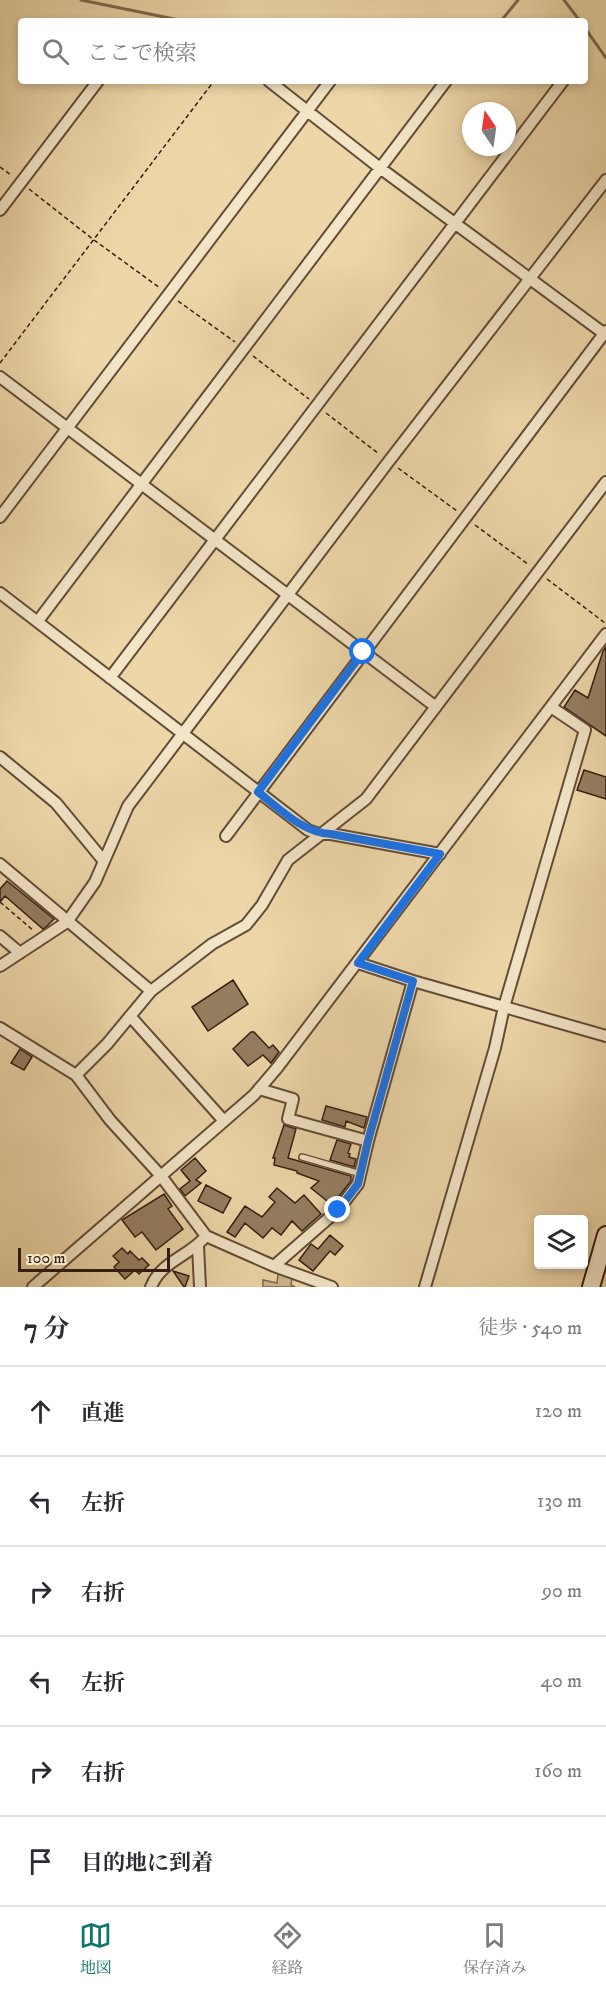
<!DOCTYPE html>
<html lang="ja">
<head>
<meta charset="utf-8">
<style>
  body { margin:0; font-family:"IM FELL DW Pica","Noto Serif JP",serif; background:#f2f2f3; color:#2b2b33 }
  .controls { position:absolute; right:18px; bottom:18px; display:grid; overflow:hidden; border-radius:6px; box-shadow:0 3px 9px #0003 }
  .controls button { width:54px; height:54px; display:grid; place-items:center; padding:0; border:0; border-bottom:2px solid #e1e1e2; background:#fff; color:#2b2b33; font:30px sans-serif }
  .compass { position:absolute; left:462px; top:102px; width:54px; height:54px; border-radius:50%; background:#fff; box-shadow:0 3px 9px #0003; rotate:347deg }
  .scale { position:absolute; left:18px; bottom:15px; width:152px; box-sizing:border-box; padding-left:6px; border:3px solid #351e12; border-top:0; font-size:16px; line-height:21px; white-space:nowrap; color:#351e12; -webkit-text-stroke:4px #f3e5c7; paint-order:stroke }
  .stop { position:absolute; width:18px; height:18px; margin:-14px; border:4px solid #1a73e8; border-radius:50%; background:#fff }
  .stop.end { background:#1a73e8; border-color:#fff; box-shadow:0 2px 6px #0008 }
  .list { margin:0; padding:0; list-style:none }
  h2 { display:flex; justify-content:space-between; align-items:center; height:78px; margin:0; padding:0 24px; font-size:26px }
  h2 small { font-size:20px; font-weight:400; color:#7c7c81 }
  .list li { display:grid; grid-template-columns:39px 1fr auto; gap:18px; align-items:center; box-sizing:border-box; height:90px; padding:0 24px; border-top:2px solid #e1e1e2 }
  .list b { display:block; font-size:22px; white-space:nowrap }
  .list em { font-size:20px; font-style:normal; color:#7c7c81 }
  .icon { flex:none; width:33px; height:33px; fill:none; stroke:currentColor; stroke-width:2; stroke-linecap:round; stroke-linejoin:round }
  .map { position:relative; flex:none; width:606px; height:1287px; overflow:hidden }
  .search { position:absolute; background:#fff; box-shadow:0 3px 9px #0003; left:18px; right:18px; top:18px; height:66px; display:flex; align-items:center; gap:15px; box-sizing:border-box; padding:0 21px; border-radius:6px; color:#7c7c81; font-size:22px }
  .sheet { height:618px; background:#fff }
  nav { display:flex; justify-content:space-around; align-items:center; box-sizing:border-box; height:84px; border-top:2px solid #e1e1e2; background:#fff; font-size:16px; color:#7c7c81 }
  nav a { display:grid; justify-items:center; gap:3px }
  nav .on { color:#0f766e }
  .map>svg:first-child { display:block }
</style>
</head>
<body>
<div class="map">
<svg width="606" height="1287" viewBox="0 0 606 1287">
  <rect width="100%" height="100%" fill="#edd7a9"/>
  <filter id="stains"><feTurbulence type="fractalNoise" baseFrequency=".00333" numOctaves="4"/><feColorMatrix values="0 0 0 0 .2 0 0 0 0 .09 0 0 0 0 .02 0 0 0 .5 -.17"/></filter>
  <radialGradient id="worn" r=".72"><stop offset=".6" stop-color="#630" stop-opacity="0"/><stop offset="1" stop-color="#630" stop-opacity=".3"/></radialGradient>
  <!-- green -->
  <path fill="#ceb88f" stroke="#826b50" stroke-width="1.5" d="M278,1274L292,1278L291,1285L295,1287H263V1280L277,1283Z"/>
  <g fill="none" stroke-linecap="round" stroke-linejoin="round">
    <!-- stream -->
    <path stroke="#7e674e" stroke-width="3" d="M81,0L184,21
      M564,0L580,21
      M501,21L518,0
      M585,28L606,58"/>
  </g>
  <!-- building -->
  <path fill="#957e61" stroke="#351e12" stroke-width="1.5" d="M606,647V736L564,707L575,690L588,698L603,651Z
    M584,770L606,777V799L577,790Z
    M7,881L54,919L46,927L43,929L5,896L0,902V889Z
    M233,980L248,1004L208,1031L192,1007Z
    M251,1032H254L269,1048L273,1045L279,1052L271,1063L263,1055L248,1066L233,1049Z
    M20,1049L32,1057L24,1070L11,1063Z
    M326,1106L367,1117L364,1128L346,1121L345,1127L322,1120Z
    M284,1125L296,1129L288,1158L351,1176V1181L332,1205L311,1188L319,1181L297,1173V1171L274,1165L275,1158H273Z
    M337,1140L351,1144L348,1153L350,1154L349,1157L356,1159L354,1167L330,1160Z
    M195,1158L206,1171L196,1180L201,1183L185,1196L180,1189L190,1181L181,1170Z
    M206,1185L231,1198L223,1213L198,1201Z
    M277,1188L295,1203L304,1195L321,1214L302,1231L292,1221L281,1235L272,1228L263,1238L245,1223L235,1237L227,1232L245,1206L262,1217L275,1202L269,1197Z
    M164,1194L172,1206L168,1209L183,1229L156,1250L142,1232L135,1237L122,1220Z
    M330,1235L343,1246L335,1255L330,1251L313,1271L299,1260L311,1244L318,1249Z
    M122,1248L128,1254L130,1251L139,1260L142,1258L149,1265L139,1274L135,1270L125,1279L114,1267L119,1262L113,1256Z
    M173,1271L189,1276L185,1287H184Z"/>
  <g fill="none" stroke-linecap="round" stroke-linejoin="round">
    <!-- lane casing -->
    <g stroke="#634c38" stroke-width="8">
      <path id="lane" d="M302,1157L361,1174"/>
    </g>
    <!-- street casing -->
    <g stroke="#634c38" stroke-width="14">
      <path id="street" d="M269,81L380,168L606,335
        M0,210L98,81
        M0,377L436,707
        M0,517L330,81
        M0,593L308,830L319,834H331L440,854
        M38,621L446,81
        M110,678L563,81
        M0,757L56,803L103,860
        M226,836L606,331
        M0,864L151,991
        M0,936L20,953
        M358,963L413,981L606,1036
        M0,966L67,922L95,882L128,806L389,461L606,180
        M130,1016L224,1121
        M0,1028L76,1075L110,1120L161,1176L206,1236L274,1266L332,1287
        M76,1075L107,1044L151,991L212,944L246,925L262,905L288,860L366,799L606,482
        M259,1089L293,1099L288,1119L368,1141
        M198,1246L200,1287
        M274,1266L338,1210L358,1184L368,1141L413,981
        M33,1287L254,1095L277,1068L606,634
        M151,1287C161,1261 190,1256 206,1236
        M425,1287L495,1048L504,1007L585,730L551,707"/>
    </g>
    <!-- secondary casing -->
    <g stroke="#351e12" stroke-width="20">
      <path id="secondary" d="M591,1287L606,1235"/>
    </g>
    <!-- path -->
    <path stroke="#351e12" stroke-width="1.5" stroke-dasharray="4.5 3" stroke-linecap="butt" d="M0,167L11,175
      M29,189L94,240L160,288
      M178,301L235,342
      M253,356L309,399
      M0,363L214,81
      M326,413L379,454
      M398,468L457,511
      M475,525L529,565
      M547,579L605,623
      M0,902L34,931"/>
    <!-- lane -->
    <use href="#lane" stroke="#f3e5c7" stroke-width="5"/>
    <!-- street -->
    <use href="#street" stroke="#f3e5c7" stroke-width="10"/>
    <!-- secondary -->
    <use href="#secondary" stroke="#f3e5c7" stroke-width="16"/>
  </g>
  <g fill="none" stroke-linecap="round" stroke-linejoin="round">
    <!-- route -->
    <path stroke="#1a73e8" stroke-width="8" d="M338,1210L358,1184L368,1141L413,981L358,963L440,854L331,834C303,833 280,809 258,792L363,652"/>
  </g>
  <rect width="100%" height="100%" filter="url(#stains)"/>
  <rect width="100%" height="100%" fill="url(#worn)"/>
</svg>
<div class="controls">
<button><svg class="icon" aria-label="layers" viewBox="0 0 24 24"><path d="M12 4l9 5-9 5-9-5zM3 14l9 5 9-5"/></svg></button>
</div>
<svg class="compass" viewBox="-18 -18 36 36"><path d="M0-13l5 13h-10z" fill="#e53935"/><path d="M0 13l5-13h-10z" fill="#7c7c81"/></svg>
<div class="scale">100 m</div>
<div class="stop" style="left:363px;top:652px"></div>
<div class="stop end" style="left:338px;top:1210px"></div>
<div class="search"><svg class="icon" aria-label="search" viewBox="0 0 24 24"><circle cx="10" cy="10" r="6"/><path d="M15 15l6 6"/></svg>ここで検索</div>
</div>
<section class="sheet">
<h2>7 分<small>徒歩 · 540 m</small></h2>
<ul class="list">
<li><svg class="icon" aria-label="ahead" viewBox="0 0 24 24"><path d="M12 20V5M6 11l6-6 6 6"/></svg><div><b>直進</b></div><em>120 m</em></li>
<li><svg class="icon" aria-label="left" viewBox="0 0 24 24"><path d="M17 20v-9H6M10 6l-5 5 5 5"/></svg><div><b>左折</b></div><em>130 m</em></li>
<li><svg class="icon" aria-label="right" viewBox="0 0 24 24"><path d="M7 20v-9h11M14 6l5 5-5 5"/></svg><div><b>右折</b></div><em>90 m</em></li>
<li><svg class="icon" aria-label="left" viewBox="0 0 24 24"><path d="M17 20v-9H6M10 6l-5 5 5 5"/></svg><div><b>左折</b></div><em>40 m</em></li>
<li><svg class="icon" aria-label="right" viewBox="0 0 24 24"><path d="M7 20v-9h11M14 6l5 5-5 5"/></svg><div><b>右折</b></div><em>160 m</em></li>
<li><svg class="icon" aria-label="arrive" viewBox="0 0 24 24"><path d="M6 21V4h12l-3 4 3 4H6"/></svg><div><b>目的地に到着</b></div></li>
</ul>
</section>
<nav>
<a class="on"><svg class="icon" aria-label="map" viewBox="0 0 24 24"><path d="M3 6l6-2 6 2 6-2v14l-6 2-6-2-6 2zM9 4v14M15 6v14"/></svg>地図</a>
<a><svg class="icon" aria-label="directions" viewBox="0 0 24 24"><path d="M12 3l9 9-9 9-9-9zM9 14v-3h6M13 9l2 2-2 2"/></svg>経路</a>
<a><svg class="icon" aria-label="saved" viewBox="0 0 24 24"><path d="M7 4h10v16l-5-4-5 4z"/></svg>保存済み</a>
</nav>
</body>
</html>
